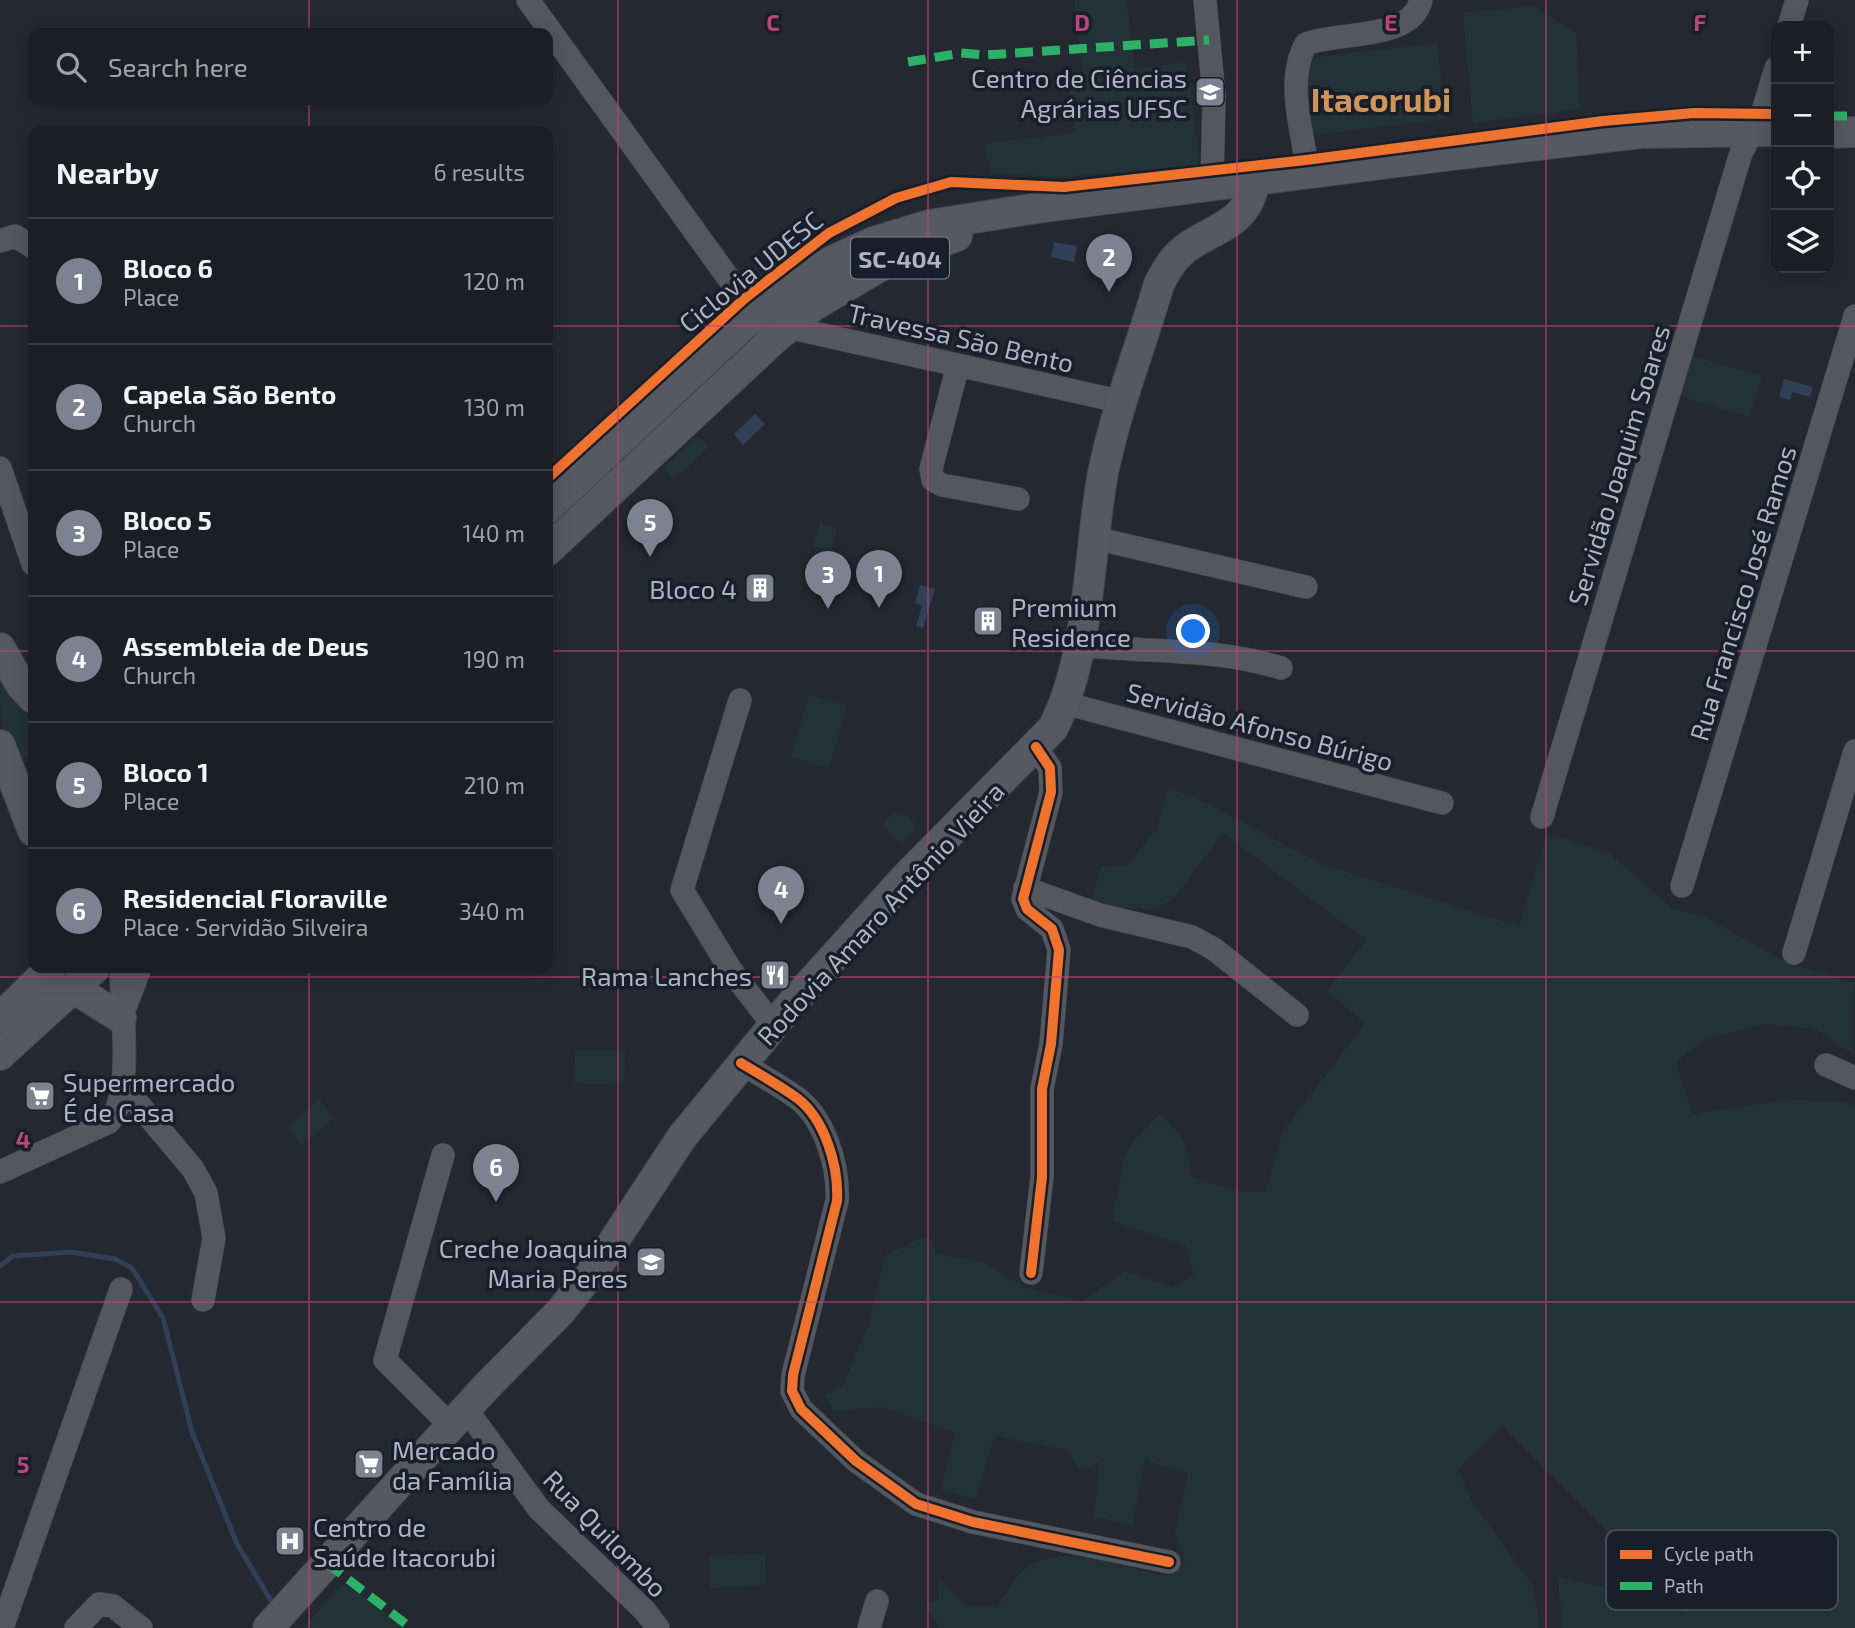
<!DOCTYPE html>
<html lang="en">
<head>
<meta charset="utf-8">
<style>
  body { margin:0; font-family:"Exo 2",sans-serif; background:#24272c; color:#f1f3f6 }
  .controls { position:absolute; right:21px; top:21px; display:grid; overflow:hidden; border-radius:14px; box-shadow:0 4px 18px #0003 }
  .controls button { width:63px; height:63px; display:grid; place-items:center; padding:0; border:0; border-bottom:2px solid #393c41; background:#1b1e24; color:#f1f3f6; font:35px sans-serif }
  .you { position:absolute; left:1194px; top:632px; width:24px; height:24px; margin:-18px; border:5px solid #fff; border-radius:50%; background:#1a73e8; box-shadow:0 0 0 10px #1a73e833 }
  .badge { display:grid; place-items:center; width:46px; height:46px; border-radius:50%; background:#7c8290; color:#fff; font-size:23px; font-weight:700 }
  .pin { position:absolute; translate:-50% -58px; filter:drop-shadow(0 2px 4px #0008) }
  .pin::after { content:''; position:absolute; top:37px; width:24px; height:21px; background:inherit; clip-path:polygon(0 0,100% 0,50% 100%) }
  .list { margin:0; padding:0; list-style:none }
  h2 { display:flex; justify-content:space-between; align-items:center; height:91px; margin:0; padding:0 28px; font-size:30px }
  h2 small { font-size:23px; font-weight:400; color:#a0a2a6 }
  .list li { display:grid; grid-template-columns:46px 1fr auto; gap:21px; align-items:center; box-sizing:border-box; height:126px; padding:0 28px; border-top:2px solid #393c41 }
  .list b { display:block; font-size:26px; white-space:nowrap }
  .list p { margin:0; font-size:23px; white-space:nowrap; color:#a0a2a6 }
  .list em { font-size:23px; font-style:normal; color:#a0a2a6 }
  .icon { flex:none; width:38px; height:38px; fill:none; stroke:currentColor; stroke-width:2; stroke-linecap:round; stroke-linejoin:round }
  .map { position:relative; flex:none; width:1855px; height:1628px; overflow:hidden }
  .search { position:absolute; background:#1b1e24; box-shadow:0 4px 18px #0003; left:28px; top:28px; width:525px; height:77px; display:flex; align-items:center; gap:18px; box-sizing:border-box; padding:0 24px; border-radius:14px; color:#a0a2a6; font-size:26px }
  .panel { position:absolute; background:#1b1e24; box-shadow:0 4px 18px #0003; left:28px; top:126px; width:525px; height:847px; border-radius:14px }
  .map>svg:first-child { display:block }
</style>
</head>
<body>
<div class="map">
<svg width="1855" height="1628" viewBox="0 0 1855 1628">
  <rect width="100%" height="100%" fill="#242830"/>
  <!-- green -->
  <path fill="#223236" d="M1074,0H1126L1135,69L1187,62L1200,167L1054,177L991,173L985,144L1075,133L1068,80L1084,77Z
    M1534,6L1576,33L1580,109L1473,123L1463,13Z
    M1437,43L1446,119L1312,135L1303,59Z
    M1689,355L1762,376L1750,417L1678,396Z
    M698,435L709,447L674,480L663,468Z
    M820,523L837,529L831,551L813,546Z
    M0,680L33,723L31,758L18,757C0,737 0,706 0,680Z
    M809,695L847,706L829,768L791,757Z
    M1168,787L1209,804L1322,864L1519,926L1547,833L1609,853L1672,908L1706,917L1788,963L1855,983L1852,1023L1855,1056L1814,1028L1763,1024L1705,1040L1676,1062L1692,1114L1785,1100L1847,1102L1855,1106V1628H1562L1558,1577L1613,1589L1684,1614L1692,1587L1623,1547L1502,1426L1458,1469L1472,1501L1533,1586L1540,1628H940L925,1604L939,1599L938,1576L965,1607H997C1005,1596 1012,1580 1022,1571C1053,1542 1123,1565 1159,1575L1185,1561L1175,1534L1188,1474L1145,1460L1132,1525L1094,1517L1100,1462L1080,1470L1066,1450L995,1436L975,1499L941,1490L955,1433L882,1407L835,1411L824,1395L843,1385L869,1323L885,1255L920,1238L932,1240L936,1254L983,1262L1026,1288L1082,1301L1125,1271L1173,1287L1194,1275L1186,1246L1112,1221L1124,1159L1132,1143L1160,1113L1184,1140L1192,1177L1240,1192L1266,1191L1283,1131L1365,1023L1327,991L1366,940L1223,833L1172,901L1151,909L1089,907L1101,867L1127,865L1157,829Z
    M893,813L909,817L917,827L901,844L882,825Z
    M575,1050L625,1051L624,1084L574,1083Z
    M319,1099L334,1118L302,1146L287,1127Z
    M765,1554L766,1585L710,1588L709,1556Z
    M343,1583L408,1628H303Z"/>
  <!-- water -->
  <path fill="#323f58" d="M1054,242L1077,246L1074,262L1051,257Z
    M1784,379L1813,387L1810,397L1792,392L1790,400L1779,397Z
    M755,414L765,424L743,445L734,434Z
    M920,585L935,589L923,628L916,626L922,606L915,603Z"/>
  <g fill="none" stroke-linecap="round" stroke-linejoin="round">
    <!-- stream -->
    <path stroke="#323f58" stroke-width="5" d="M0,1266L13,1256L71,1252L115,1259L132,1268L163,1318L192,1432L237,1544L273,1604"/>
    <!-- minor casing -->
    <g stroke="#404349" stroke-width="24">
      <path id="minor" d="M528,0L763,326
        M1205,0L1214,96L1212,185
        M1789,26L1797,0
        M1308,173C1303,132 1285,81 1306,44C1338,31 1412,41 1421,0
        M0,241L15,236L33,247
        M787,327L1123,402
        M958,365L931,469L933,480L942,485L1018,499
        M0,468L33,564
        M1094,538L1306,587
        M1078,645C1149,653 1212,647 1281,668
        M740,700L682,890L730,969L773,1025
        M1064,703L1442,803
        M1542,817L1741,153L1762,114L1776,68
        M1682,886L1855,316
        M1025,888L1100,915L1192,937L1214,949L1297,1015
        M1794,953L1855,751
        M126,1005L140,968
        M741,1063C759,1074 779,1085 797,1098C825,1119 839,1167 837,1201L793,1375L792,1391L801,1409L856,1461L916,1504L973,1522L1169,1562
        M1826,1065L1855,1078
        M124,1087L193,1169L206,1193L214,1238L203,1300
        M443,1155L385,1360L451,1426
        M0,1172L109,1122C134,1094 121,1007 121,968
        M1031,1273L1042,1177V1089L1051,1044L1059,950L1052,929L1027,909L1023,899L1051,792L1050,768L1036,747
        M466,1409L539,1509L645,1611L658,1628
        M2,1628L121,1289
        M76,1628L99,1604L113,1606L141,1628
        M869,1628L877,1601"/>
    </g>
    <!-- major casing -->
    <g stroke="#41454d" stroke-width="32">
      <path id="major" d="M1829,133L1855,132
        M548,508L755,314L830,262L873,242L929,225L1044,207L1444,156L1641,133L1776,131
        M548,550L773,340L813,306L884,264L957,236
        M0,648L21,685L33,698
        M0,745L33,831
        M73,988L121,1018
        M0,1018L51,968
        M0,1055L95,968
        M268,1628L486,1387L561,1311L602,1259L682,1137L788,1008L904,879L1053,728C1091,654 1088,554 1103,473C1116,409 1141,346 1159,284C1167,269 1174,256 1189,246C1222,224 1247,224 1255,180"/>
    </g>
    <!-- minor -->
    <use href="#minor" stroke="#54575e" stroke-width="23"/>
    <!-- major -->
    <use href="#major" stroke="#565961" stroke-width="30"/>
    <!-- quiet -->
    <path stroke="#2db169" stroke-width="9" stroke-dasharray="18 9" stroke-linecap="butt" d="M908,62L961,53L986,55L1209,40
      M1829,116H1855
      M327,1563L411,1628"/>
    <!-- cycleway casing -->
    <g stroke="#181e2a" stroke-width="15">
      <path id="cycleway" d="M548,478L744,299L829,233L896,198L951,182L1064,187L1306,160L1603,121L1694,113L1776,114
        M741,1063C759,1074 779,1085 797,1098C825,1119 839,1167 837,1201L793,1375L792,1391L801,1409L856,1461L916,1504L973,1522L1169,1562
        M1031,1273L1042,1177V1089L1051,1044L1059,950L1052,929L1027,909L1023,899L1051,792L1050,768L1036,747"/>
    </g>
    <!-- cycleway -->
    <use href="#cycleway" stroke="#ef722f" stroke-width="10"/>
  </g>
  <!-- grid -->
  <path fill="none" stroke="#bb467a" stroke-width="2" stroke-opacity="0.55" d="M309,0V33M618,0V1628M928,0V1628M1237,0V1628M1546,0V1628M309,100V131M0,326H33M548,326H1855M0,651H33M548,651H1855M309,968V1628M0,977H1855M0,1302H1855"/>
  <!-- icons -->
  <defs>
    <g id="university-square" transform="scale(1.575)"><rect x="-9" y="-9" width="18" height="18" rx="4" fill="#7c8290" stroke="#181e2a"/><path d="M0-5L7-2L0 1L-7-2ZM-4 1L0 2.5L4 1V4Q0 6-4 4Z" fill="#fff"/></g>
    <g id="building-square" transform="scale(1.575)"><rect x="-9" y="-9" width="18" height="18" rx="4" fill="#7c8290" stroke="#181e2a"/><path d="M-4-6H4V6H1V3H-1V6H-4ZM-2.5-4.3h1.7v1.8h-1.7ZM.8-4.3h1.7v1.8H.8ZM-2.5-1h1.7V.8h-1.7ZM.8-1h1.7V.8H.8Z" fill="#fff"/></g>
    <g id="restaurant-square" transform="scale(1.575)"><rect x="-9" y="-9" width="18" height="18" rx="4" fill="#7c8290" stroke="#181e2a"/><path d="M-5-6h1v4h1v-4h1v4h1v-4h1v5L-1.5 .5V6h-2V.5L-5-1ZM5-6V6H3V1.5H1.5Q1.5-4 5-6Z" fill="#fff"/></g>
    <g id="supermarket-square" transform="scale(1.575)"><rect x="-9" y="-9" width="18" height="18" rx="4" fill="#7c8290" stroke="#181e2a"/><path d="M-6-5.5h2.5l.6 2H6L4.5 2H-2.5L-4.4-4H-6ZM-1.5 3.2a1.3 1.3 0 1 0 .1 0ZM3 3.2a1.3 1.3 0 1 0 .1 0Z" fill="#fff"/></g>
    <g id="school-square" transform="scale(1.575)"><rect x="-9" y="-9" width="18" height="18" rx="4" fill="#7c8290" stroke="#181e2a"/><path d="M0-5L7-2L0 1L-7-2ZM-4 1L0 2.5L4 1V4Q0 6-4 4Z" fill="#fff"/></g>
    <g id="hospital-square" transform="scale(1.575)"><rect x="-9" y="-9" width="18" height="18" rx="4" fill="#7c8290" stroke="#181e2a"/><path d="M-5-5h3v3.5h4V-5h3V5h-3V1.5h-4V5h-3Z" fill="#fff"/></g>
  </defs>
  <g fill-rule="evenodd">
    <use href="#university-square" x="1210" y="92"/>
    <use href="#building-square" x="760" y="588"/>
    <use href="#building-square" x="988" y="621"/>
    <use href="#restaurant-square" x="775" y="975"/>
    <use href="#supermarket-square" x="40" y="1096"/>
    <use href="#school-square" x="651" y="1262"/>
    <use href="#supermarket-square" x="369" y="1464"/>
    <use href="#hospital-square" x="290" y="1541"/>
  </g>
  <g text-anchor="middle" dominant-baseline="central" stroke-width="7" stroke-linejoin="round" paint-order="stroke">
    <!-- shield labels -->
    <rect fill="#181e2a" stroke="#808695" stroke-width="2" x="851" y="237.5" width="98" height="41" rx="5"/>
    <g font-size="24" font-weight="bold" fill="#acb3c3">
      <text x="900" y="258">SC-404</text>
    </g>
    <!-- poi labels -->
    <g font-size="26" fill="#acb3c3" stroke="#181e2a" text-anchor="end">
      <text x="1187" y="77">Centro de Ciências<tspan x="1187" dy="30">Agrárias UFSC</tspan></text>
      <text x="737" y="588">Bloco 4</text>
      <text x="1011" y="606" text-anchor="start">Premium<tspan x="1011" dy="30">Residence</tspan></text>
      <text x="752" y="975">Rama Lanches</text>
      <text x="63" y="1081" text-anchor="start">Supermercado<tspan x="63" dy="30">É de Casa</tspan></text>
      <text x="628" y="1247">Creche Joaquina<tspan x="628" dy="30">Maria Peres</tspan></text>
      <text x="392" y="1449" text-anchor="start">Mercado<tspan x="392" dy="30">da Família</tspan></text>
      <text x="313" y="1526" text-anchor="start">Centro de<tspan x="313" dy="30">Saúde Itacorubi</tspan></text>
    </g>
    <!-- street labels -->
    <g font-size="26" fill="#acb3c3" stroke="#181e2a">
      <text transform="translate(750 271) rotate(-39)">Ciclovia UDESC</text>
      <text transform="translate(961 337) rotate(13)">Travessa São Bento</text>
      <text transform="translate(1618 465) rotate(-73)">Servidão Joaquim Soares</text>
      <text transform="translate(1742 593) rotate(-73)">Rua Francisco José Ramos</text>
      <text transform="translate(1260 726) rotate(15)">Servidão Afonso Búrigo</text>
      <text transform="translate(880 913) rotate(-47)">Rodovia Amaro Antônio Vieira</text>
      <text transform="translate(606 1533) rotate(46)">Rua Quilombo</text>
    </g>
    <!-- district labels -->
    <g font-size="33" font-weight="bold" fill="#cf955b" stroke="#181e2a">
      <text x="1381" y="99">Itacorubi</text>
    </g>
  </g>
  <!-- legend -->
  <rect x="1606" y="1530" width="232" height="80" rx="10" fill="#181e2a" stroke="#444b58" stroke-width="2"/>
  <rect x="1620" y="1550" width="32" height="9" fill="#ef722f"/>
  <rect x="1620" y="1582" width="32" height="8" fill="#2db169"/>
  <g font-size="19" fill="#acb3c3">
    <text x="1664" y="1561">Cycle path</text>
    <text x="1664" y="1593">Path</text>
  </g>
  <g font-size="23" text-anchor="middle" font-weight="bold" fill="#bb467a" stroke="#181e2a" stroke-width="7" stroke-linejoin="round" paint-order="stroke">
    <text x="773" y="31">C</text>
    <text x="1082" y="31">D</text>
    <text x="1391" y="31">E</text>
    <text x="1700" y="31">F</text>
    <text x="23" y="1148">4</text>
    <text x="23" y="1473">5</text>
  </g>
</svg>
<div class="controls">
<button>+</button>
<button>−</button>
<button><svg class="icon" aria-label="locate" viewBox="0 0 24 24"><circle cx="12" cy="12" r="6"/><path d="M12 2v4M12 18v4M2 12h4M18 12h4"/></svg></button>
<button><svg class="icon" aria-label="layers" viewBox="0 0 24 24"><path d="M12 4l9 5-9 5-9-5zM3 14l9 5 9-5"/></svg></button>
</div>
<div class="you"></div>
<div class="pin badge" style="left:879px;top:608px">1</div>
<div class="pin badge" style="left:1109px;top:292px">2</div>
<div class="pin badge" style="left:828px;top:609px">3</div>
<div class="pin badge" style="left:781px;top:924px">4</div>
<div class="pin badge" style="left:650px;top:557px">5</div>
<div class="pin badge" style="left:496px;top:1202px">6</div>
<div class="search"><svg class="icon" aria-label="search" viewBox="0 0 24 24"><circle cx="10" cy="10" r="6"/><path d="M15 15l6 6"/></svg>Search here</div>
<section class="panel">
<h2>Nearby<small>6 results</small></h2>
<ul class="list">
<li><span class="badge">1</span><div><b>Bloco 6</b><p>Place</p></div><em>120 m</em></li>
<li><span class="badge">2</span><div><b>Capela São Bento</b><p>Church</p></div><em>130 m</em></li>
<li><span class="badge">3</span><div><b>Bloco 5</b><p>Place</p></div><em>140 m</em></li>
<li><span class="badge">4</span><div><b>Assembleia de Deus</b><p>Church</p></div><em>190 m</em></li>
<li><span class="badge">5</span><div><b>Bloco 1</b><p>Place</p></div><em>210 m</em></li>
<li><span class="badge">6</span><div><b>Residencial Floraville</b><p>Place · Servidão Silveira</p></div><em>340 m</em></li>
</ul>
</section>
</div>
</body>
</html>
